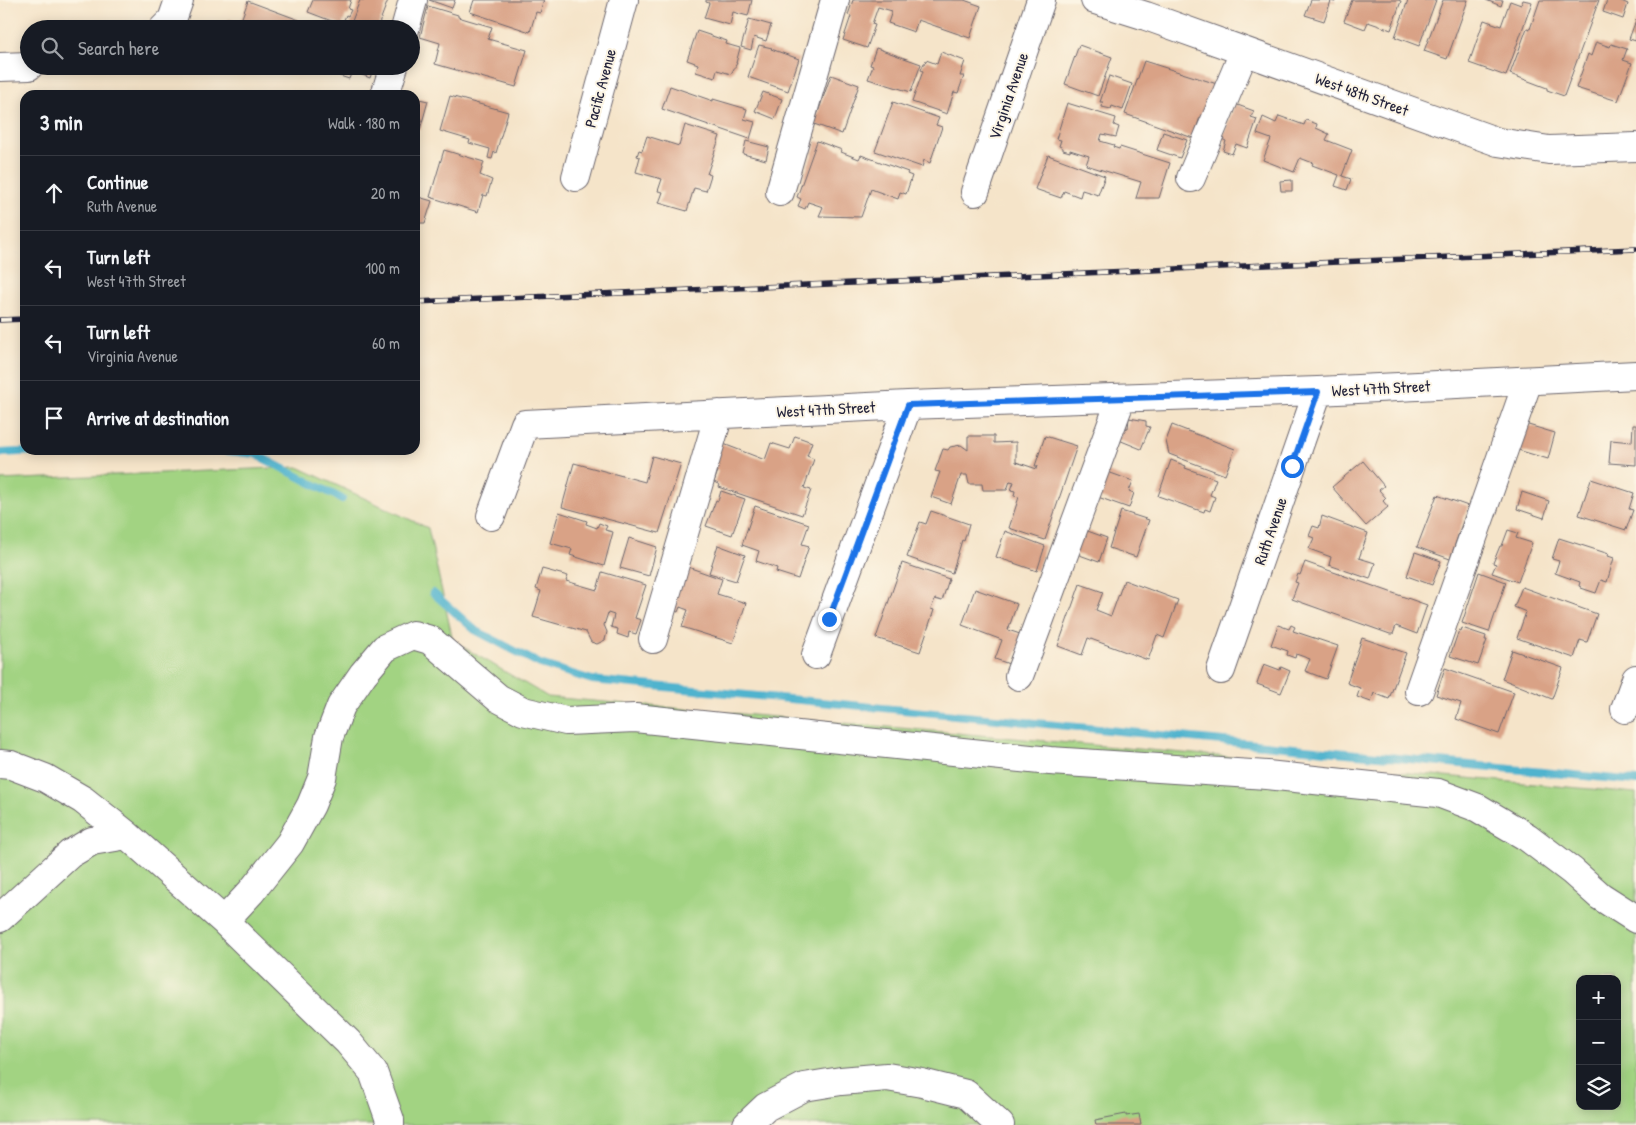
<!DOCTYPE html>
<html lang="en">
<head>
<meta charset="utf-8">
<style>
  body { margin:0; font-family:"Patrick Hand",sans-serif; background:#242831; color:#f1f3f6 }
  .controls { position:absolute; right:15px; bottom:15px; display:grid; overflow:hidden; border-radius:10px; box-shadow:0 2px 12px #0003 }
  .controls button { width:45px; height:45px; display:grid; place-items:center; padding:0; border:0; border-bottom:1px solid #363941; background:#171b24; color:#f1f3f6; font:25px sans-serif }
  .stop { position:absolute; width:15px; height:15px; margin:-11px; border:4px solid #1a73e8; border-radius:50%; background:#fff }
  .stop.end { background:#1a73e8; border-color:#fff; box-shadow:0 1px 5px #0008 }
  .list { margin:0; padding:0; list-style:none }
  h2 { display:flex; justify-content:space-between; align-items:center; height:65px; margin:0; padding:0 20px; font-size:21px }
  h2 small { font-size:16px; font-weight:400; color:#9ea1a6 }
  .list li { display:grid; grid-template-columns:32px 1fr auto; gap:15px; align-items:center; box-sizing:border-box; height:75px; padding:0 20px; border-top:1px solid #363941 }
  .list b { display:block; font-size:19px; white-space:nowrap }
  .list p { margin:0; font-size:16px; white-space:nowrap; color:#9ea1a6 }
  .list em { font-size:16px; font-style:normal; color:#9ea1a6 }
  .icon { flex:none; width:28px; height:28px; fill:none; stroke:currentColor; stroke-width:2; stroke-linecap:round; stroke-linejoin:round }
  .map { position:relative; flex:none; width:1636px; height:1125px; overflow:hidden }
  .search { position:absolute; background:#171b24; box-shadow:0 2px 12px #0003; left:20px; top:20px; width:400px; height:55px; display:flex; align-items:center; gap:12px; box-sizing:border-box; padding:0 18px; border-radius:28px; color:#9ea1a6; font-size:19px }
  .panel { position:absolute; background:#171b24; box-shadow:0 2px 12px #0003; left:20px; top:90px; width:400px; height:365px; border-radius:15px }
  .map>svg:first-child { display:block }
</style>
</head>
<body>
<div class="map">
<svg width="1636" height="1125" viewBox="0 0 1636 1125">
  <rect width="100%" height="100%" fill="#fcf5e5"/>
  <filter id="ink" filterUnits="userSpaceOnUse"><feTurbulence type="fractalNoise" baseFrequency=".02" numOctaves="2"/><feDisplacementMap in="SourceGraphic" scale="10" xChannelSelector="R" yChannelSelector="G"/><feConvolveMatrix kernelMatrix="1 2 1 2 8 2 1 2 1" color-interpolation-filters="sRGB"/></filter>
  <filter id="wash" filterUnits="userSpaceOnUse"><feTurbulence type="fractalNoise" baseFrequency=".0096" numOctaves="4" result="noise"/><feDisplacementMap in="SourceGraphic" scale="20" xChannelSelector="R" yChannelSelector="G"/><feGaussianBlur stdDeviation="1.12" result="paint"/><feColorMatrix in="noise" values="0 0 0 0 0 0 0 0 0 0 0 0 0 0 0 0 0 1.4 0 .05"/><feComposite in="paint" operator="in"/></filter>
  <g filter="url(#wash)">
    <rect width="100%" height="100%" fill="#f5e4c9"/>
    <!-- green -->
    <path fill="#a2d382" stroke="#627a5e" fill-rule="evenodd" d="M298,467L428,528L453,641L548,697L1636,793V1125H0V480ZM1580,979H1617V1106H1580Z"/>
    <g fill="none" stroke-linecap="round" stroke-linejoin="round">
      <!-- stream -->
      <path stroke="#4fb3ce" stroke-width="8" d="M220,450L255,454L342,499
        M0,453L58,450
        M433,593L475,630L540,664L592,680L1636,781"/>
    </g>
    <g id="blocks">
      <!-- building -->
      <path fill="#d9a286" d="M313,0H351L348,9L351,10L348,16L346,15L342,25L308,12Z
        M360,0H388L377,29H349Z
        M429,0H455L452,8Z
        M474,0H544L540,13L536,12L530,32L470,12Z
        M706,0H752L748,16L733,12L730,25L704,18L709,3L706,2Z
        M853,0H964L981,6L970,38L918,20L914,32L888,23L892,11L878,7L872,24L875,25L867,48L843,40L851,16L848,15Z
        M1311,0H1335V2L1331,1L1324,21L1305,15Z
        M1352,0H1398L1401,1L1391,30L1368,22L1365,29L1344,21Z
        M1408,0H1436L1419,46L1395,37Z
        M1443,0H1468L1447,59L1424,51Z
        M1486,0H1503L1501,6Z
        M1523,0L1532,2L1506,76L1469,63L1484,20L1501,26L1510,1L1521,5Z
        M1540,0H1599L1564,96L1547,90V88L1510,74L1527,28L1530,29Z
        M1607,0H1619L1628,4L1623,19L1603,12Z
        M248,1L299,20L296,29H225L229,19L240,23Z
        M428,6L458,15V17L492,27L488,39L527,50L516,87L435,64L440,43L420,37Z
        M749,19L771,25L766,41L754,37L751,50L741,47Z
        M1636,20V41L1629,39Z
        M697,31L727,41L726,44L740,48L736,63H737L731,74L717,70L715,78L696,72L698,64L687,60Z
        M1596,42L1610,47L1611,44L1627,49L1623,60L1632,63L1618,101L1576,88L1588,54L1591,56Z
        M759,45L772,48L771,49L799,59L788,91L748,77Z
        M1079,45L1112,57L1098,96L1065,84Z
        M876,48L921,64L911,92L868,79L873,66L870,65Z
        M941,52L965,61L960,76H964L958,93L954,92L947,114L912,102L923,71L921,70L924,63H925L926,60L937,64Z
        M1144,61L1217,84L1206,119L1200,117L1193,138L1125,114Z
        M327,66H374L370,78L352,71L349,79L325,71Z
        M831,75L859,85L842,134L814,124Z
        M1109,76L1132,84L1123,110L1112,106L1111,109L1102,107L1103,102H1100Z
        M670,86L713,101V99L747,109L744,119L755,122L750,139L662,109Z
        M763,92L782,99L775,119L755,111Z
        M450,96L508,112L496,153L494,152L492,159L488,158L490,149L469,143L470,140L440,131Z
        M415,98L428,101L420,130L415,128Z
        M893,102L939,118L936,125L942,127L930,163L924,160L922,167L875,151Z
        M1067,103L1116,118L1114,125L1119,127L1116,137L1102,134L1100,141L1114,145L1113,147L1119,149L1120,147L1170,163L1159,198H1136L1141,182L1086,165L1089,156L1070,150V152L1063,150V148L1059,146L1061,140L1056,139Z
        M1235,104L1254,111L1251,117L1257,119L1247,148L1236,144L1232,154L1223,151L1226,141L1222,139Z
        M1279,116L1304,125L1306,120L1317,124L1316,128L1329,134L1326,140L1352,150L1342,176L1351,179L1347,190L1335,186L1339,175L1312,165L1313,163L1300,158L1294,172L1263,160L1271,139L1257,134L1263,117L1276,123Z
        M685,125L720,136L707,174L711,175L706,191L694,188L687,211L659,203L663,192L658,191L662,179L636,172L640,157L637,156L639,150L642,151L647,136L679,146Z
        M1163,132L1187,140L1180,158L1157,150Z
        M746,141L769,147L766,160L743,154Z
        M817,141L842,150L841,152L859,159L861,155L908,172L907,174L912,176L906,194L900,192L898,199L871,189L861,217L819,216L823,207L808,202L805,209L798,206L801,199L797,197Z
        M444,150L484,162L480,175L492,180L487,196L483,195L478,212L430,197Z
        M1048,155L1105,176L1098,195L1082,190L1080,197L1064,191L1061,198L1035,189Z
        M1292,180V191H1281L1280,181Z
        M415,196L432,201L425,223H415Z
        M1129,418L1146,421V426L1150,427L1141,449L1114,438L1118,429L1128,428Z
        M1525,424L1555,433L1548,459L1518,450Z
        M1172,425L1235,449L1225,475L1169,454L1166,441Z
        M1633,425H1636V465L1609,463L1611,440L1632,442Z
        M795,436L812,442L807,456L814,459L804,488L811,490L802,515L719,487L720,485L714,482L718,471L712,469L721,443L765,460L771,443L790,449Z
        M968,436H994V443L1016,442V462L1037,469L1038,466H1035L1045,436L1077,446L1045,540L1009,528L1019,497L1014,496L1015,491L1011,490L1014,482L1010,481L1007,490H983L982,484H969L967,475H961L951,504L931,497L940,472L935,471L943,449L948,450L950,447L961,445L968,450Z
        M652,456L681,464L659,533L562,507L574,463L645,482Z
        M1171,460L1186,466L1185,468L1216,479L1210,495L1215,497L1210,511L1205,509L1204,512L1158,496Z
        M1363,461L1384,486L1379,490L1386,498L1383,501L1388,507L1366,526L1332,487Z
        M1105,471L1133,481L1129,491L1134,493L1129,508L1095,496Z
        M1591,479L1634,493L1629,509L1633,510L1626,530L1579,515Z
        M721,491L745,499L732,535L706,526L716,500L718,501Z
        M1522,492L1549,501L1544,518L1517,509Z
        M1437,495L1468,506L1450,559L1417,547Z
        M755,506L809,524L802,544L809,546L798,579L776,572L777,568L756,561L759,551L742,545Z
        M931,511L969,524L964,541L962,540L952,573L907,557L920,522L926,524Z
        M1121,511L1149,520L1136,557L1109,548Z
        M559,512L587,521L586,524L597,528L599,523L607,526L605,530L613,532L604,566L570,555L572,549L550,543Z
        M1322,516L1368,533L1359,558L1375,563L1370,579L1329,565L1331,557L1309,549L1314,538L1309,536L1313,526L1319,528Z
        M1082,529L1107,538L1099,562L1074,553Z
        M1508,530L1518,533L1516,538L1532,543L1518,582L1492,573L1496,564L1493,563L1500,546H1502Z
        M1005,531L1045,546L1037,571L996,557Z
        M629,538L657,547L649,576L620,568Z
        M1559,538L1609,554L1608,556L1614,558L1607,582L1601,580L1596,593L1581,588V587L1579,586L1580,582L1555,573L1559,561L1552,559Z
        M718,545L745,555L736,581L709,573Z
        M1415,552L1441,561L1432,585L1407,576Z
        M1305,562L1427,605L1417,634L1396,626L1393,634H1390L1292,599L1298,583L1295,582L1298,574L1300,575Z
        M902,563L949,579L942,601L935,599L931,609L934,610L920,652L876,638Z
        M685,566L722,579L717,594L746,603L733,643L682,627L688,610L680,607L678,612L671,610Z
        M542,569L568,576L566,581L597,590L602,572L646,585L635,618L641,620L636,634L629,632L628,638L617,634L618,629L611,627L614,615L608,613L604,625L607,632L605,640L597,644L591,642L586,632L533,617L541,591L536,589Z
        M1479,572L1506,582L1489,632L1462,623Z
        M1124,580L1178,600L1164,638L1157,635L1148,660L1088,638L1082,655L1058,646L1080,584L1103,592L1096,610L1111,616Z
        M1522,587L1597,614L1587,642L1580,640L1574,658L1517,638L1526,612L1514,607Z
        M975,589L1017,604L1008,630L1023,635L1012,665L995,659L1002,640L962,625Z
        M1278,625L1289,629L1291,625L1295,627L1293,631L1338,646L1326,679L1305,671L1310,659L1296,654L1295,658L1287,655L1288,651L1271,645Z
        M1462,628L1486,636L1485,640H1487L1478,665L1450,656L1459,630L1461,631Z
        M1362,638L1406,653L1389,699L1374,693L1371,702L1357,697L1360,688L1347,683Z
        M1512,650L1563,668L1552,699L1502,679Z
        M1264,664L1280,670L1281,667L1290,671L1281,693L1257,684Z
        M1445,668L1514,692L1499,734L1456,719L1461,703L1436,695Z
        M1126,1114V1116L1139,1114L1141,1125H1096L1095,1120Z"/>
    </g>
  </g>
  <g filter="url(#ink)">
    <use href="#blocks" fill-opacity="0" stroke="#6c666d" stroke-width="1"/>
    <g fill="none" stroke-linecap="round" stroke-linejoin="round">
      <!-- minor casing -->
      <g stroke="#6c666d" stroke-width="30">
        <path id="minor" d="M1095,0L1146,16L1498,142L1549,150L1636,147
          M163,29L172,20L179,0
          M405,29L413,0
          M0,67L29,66
          M385,95L394,66
          M576,177L624,0
          M1191,178L1244,52
          M780,192L835,0
          M975,192L1041,0
          M491,516L525,424L908,405L1318,391L1636,375
          M653,639L719,414
          M816,655L908,405
          M1221,670L1318,391
          M1019,676L1121,399
          M1419,691L1528,381
          M1625,709L1636,679
          M0,764L11,765L45,778L83,800L127,835L224,921L348,1042L373,1072L390,1120V1125
          M0,918L70,854L92,841L127,835
          M224,921L251,892L290,843L311,805L322,778L329,737L341,706L363,674L385,648L413,635L430,640L498,698L523,711L566,721L635,718L1050,761L1267,775L1438,793L1478,808L1527,837L1572,871L1600,896L1636,919
          M747,1125L766,1107L804,1087L841,1081L887,1077L922,1083L966,1094L1000,1125"/>
      </g>
      <!-- minor -->
      <use href="#minor" stroke="#fff" stroke-width="28"/>
      <!-- rail casing -->
      <g stroke="#22223b" stroke-width="5.5">
        <path id="rail" d="M415,302L1636,249
          M0,320L25,319"/>
      </g>
      <!-- rail -->
      <use href="#rail" stroke="#fcf5e5" stroke-width="4" stroke-dasharray="11" stroke-linecap="butt"/>
    </g>
  </g>
  <g fill="none" stroke-linecap="round" stroke-linejoin="round" filter="url(#ink)">
    <!-- route -->
    <path stroke="#1a73e8" stroke-width="6" d="M829,619L908,405L1318,392L1292,466"/>
  </g>
  <g text-anchor="middle" dominant-baseline="central" stroke-width="4" stroke-linejoin="round" paint-order="stroke">
    <!-- street labels -->
    <g font-size="16" fill="#22223b" stroke="#fcf5e5">
      <text transform="translate(600 88) rotate(-75)">Pacific Avenue</text>
      <text transform="translate(1362 94) rotate(20)">West 48th Street</text>
      <text transform="translate(1008 96) rotate(-71)">Virginia Avenue</text>
      <text transform="translate(1381 388) rotate(-3)">West 47th Street</text>
      <text transform="translate(826 409) rotate(-3)">West 47th Street</text>
      <text transform="translate(1270 531) rotate(-71)">Ruth Avenue</text>
    </g>
  </g>
</svg>
<div class="controls">
<button>+</button>
<button>−</button>
<button><svg class="icon" aria-label="layers" viewBox="0 0 24 24"><path d="M12 4l9 5-9 5-9-5zM3 14l9 5 9-5"/></svg></button>
</div>
<div class="stop" style="left:1292px;top:466px"></div>
<div class="stop end" style="left:829px;top:619px"></div>
<div class="search"><svg class="icon" aria-label="search" viewBox="0 0 24 24"><circle cx="10" cy="10" r="6"/><path d="M15 15l6 6"/></svg>Search here</div>
<section class="panel">
<h2>3 min<small>Walk · 180 m</small></h2>
<ul class="list">
<li><svg class="icon" aria-label="ahead" viewBox="0 0 24 24"><path d="M12 20V5M6 11l6-6 6 6"/></svg><div><b>Continue</b><p>Ruth Avenue</p></div><em>20 m</em></li>
<li><svg class="icon" aria-label="left" viewBox="0 0 24 24"><path d="M17 20v-9H6M10 6l-5 5 5 5"/></svg><div><b>Turn left</b><p>West 47th Street</p></div><em>100 m</em></li>
<li><svg class="icon" aria-label="left" viewBox="0 0 24 24"><path d="M17 20v-9H6M10 6l-5 5 5 5"/></svg><div><b>Turn left</b><p>Virginia Avenue</p></div><em>60 m</em></li>
<li><svg class="icon" aria-label="arrive" viewBox="0 0 24 24"><path d="M6 21V4h12l-3 4 3 4H6"/></svg><div><b>Arrive at destination</b></div></li>
</ul>
</section>
</div>
</body>
</html>
